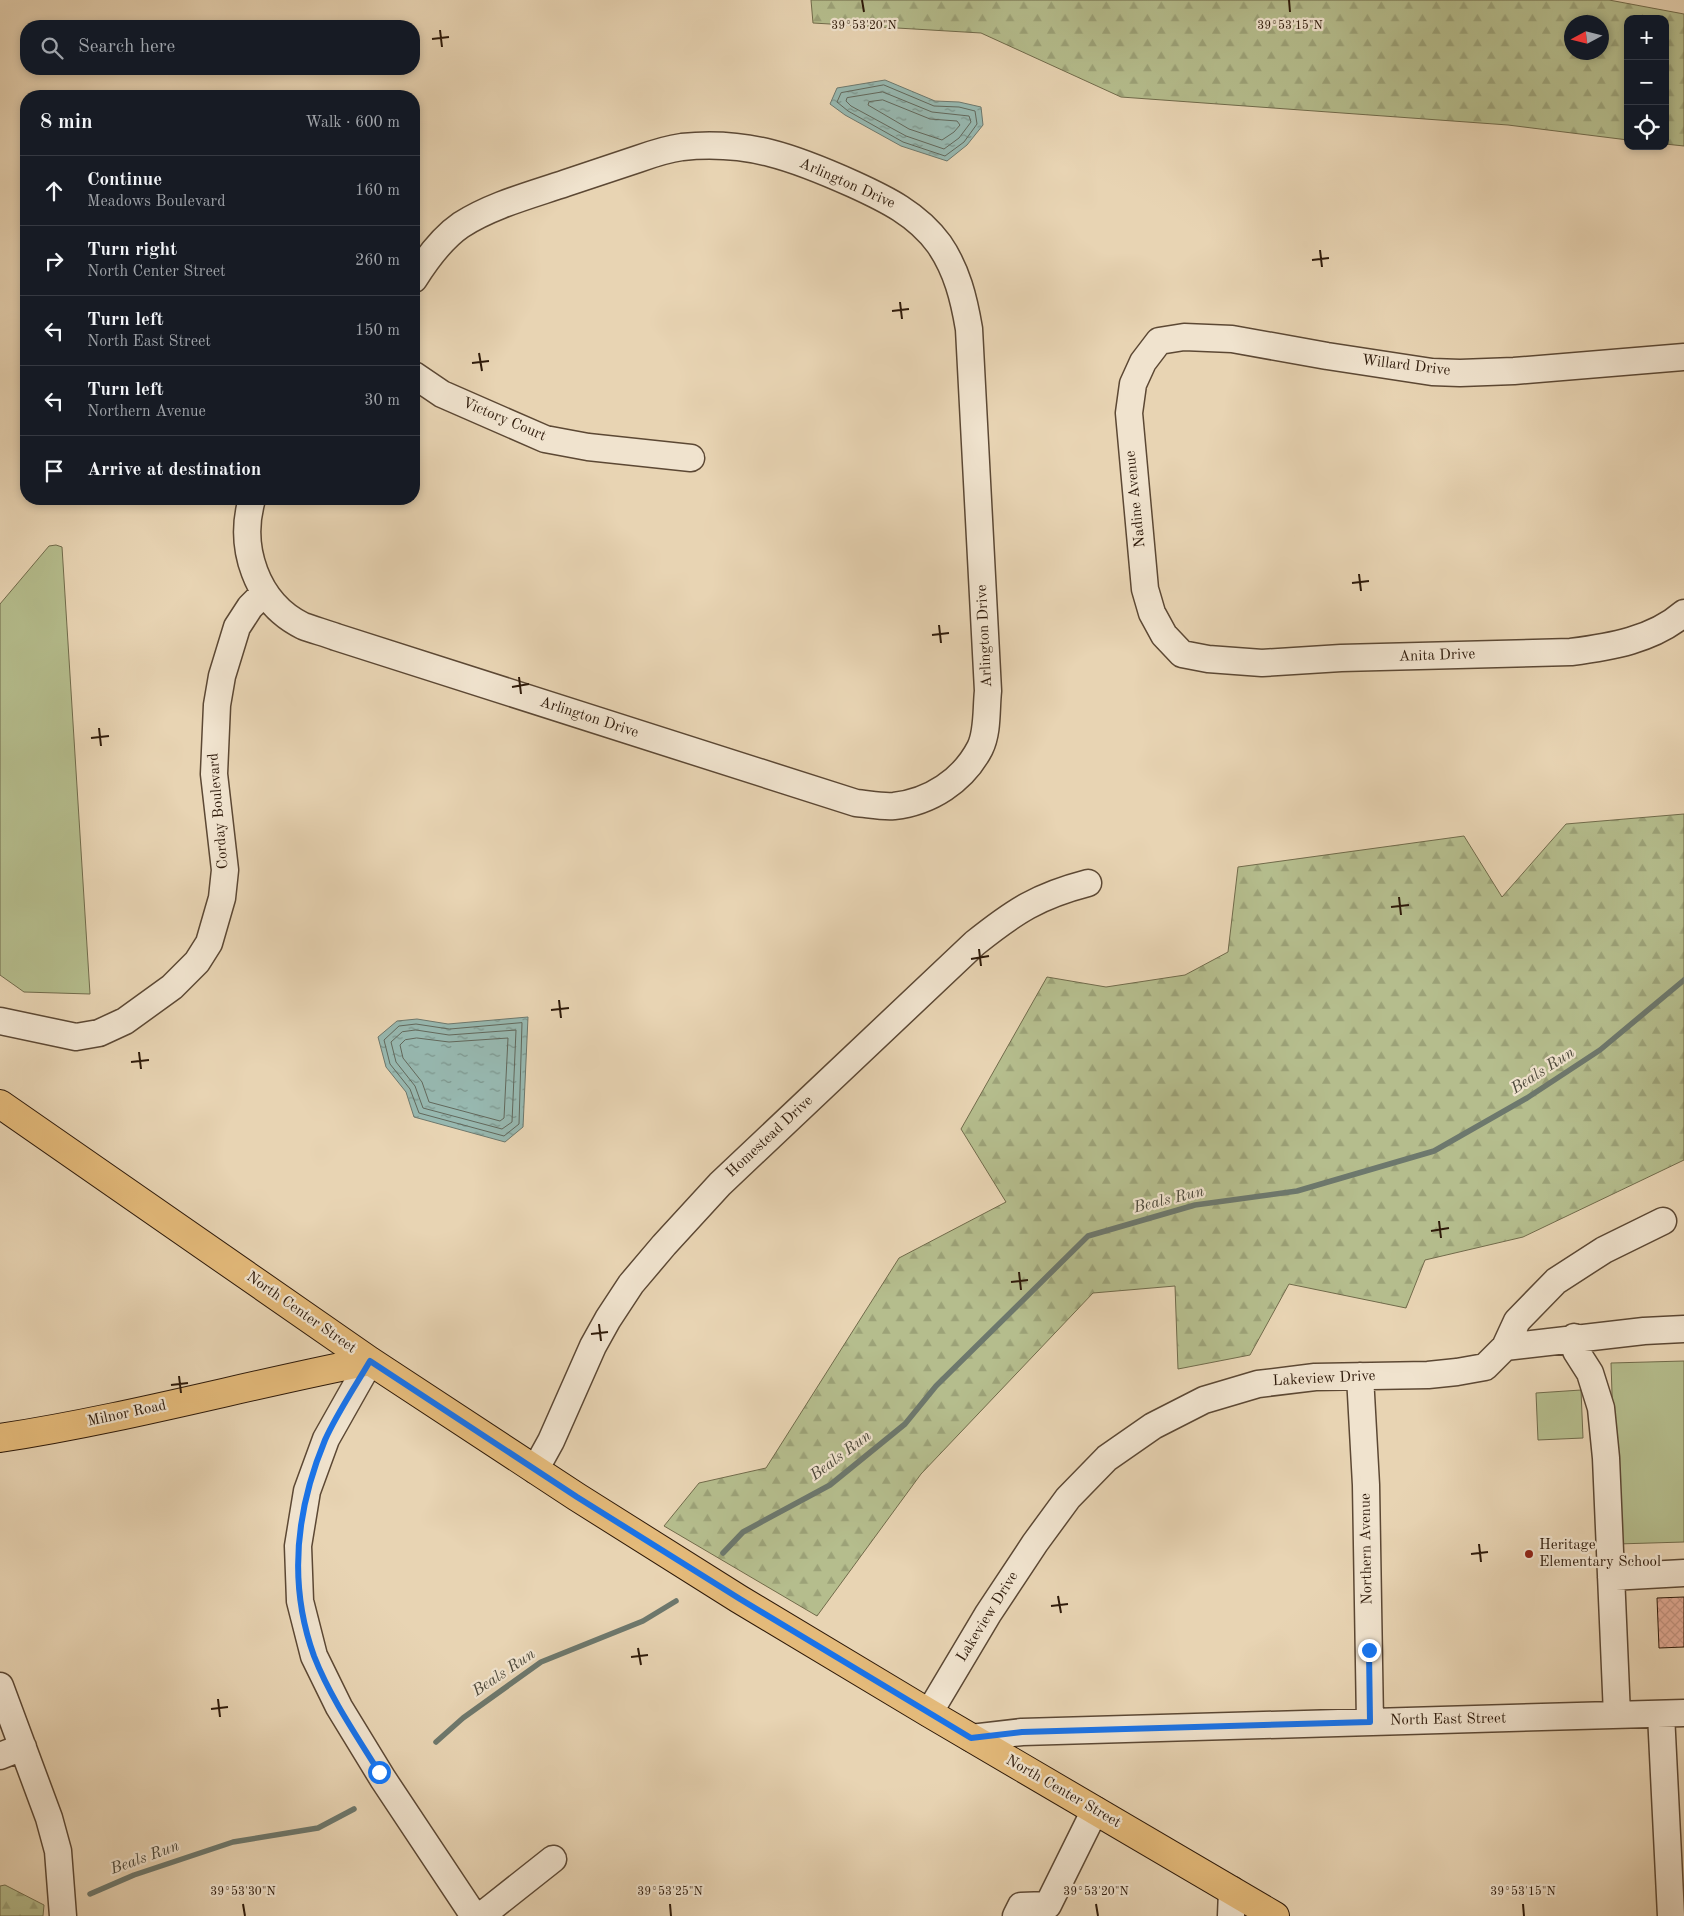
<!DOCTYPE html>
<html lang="en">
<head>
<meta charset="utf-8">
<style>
  body { margin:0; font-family:"Old Standard TT",serif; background:#20242c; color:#f1f3f6 }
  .controls { position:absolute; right:15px; top:15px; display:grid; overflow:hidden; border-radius:10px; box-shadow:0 2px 8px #0003 }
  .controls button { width:45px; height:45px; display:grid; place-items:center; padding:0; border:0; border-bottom:1px solid #363941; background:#171b24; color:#f1f3f6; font:25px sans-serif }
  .compass { position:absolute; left:1564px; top:15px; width:45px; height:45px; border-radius:50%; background:#171b24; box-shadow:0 2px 8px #0003; rotate:263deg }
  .stop { position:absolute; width:15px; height:15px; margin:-11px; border:4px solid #1a73e8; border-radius:50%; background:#fff }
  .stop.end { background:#1a73e8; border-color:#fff; box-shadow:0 1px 5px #0008 }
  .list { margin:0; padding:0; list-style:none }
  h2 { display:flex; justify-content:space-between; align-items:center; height:65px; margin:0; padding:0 20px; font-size:21px }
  h2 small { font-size:16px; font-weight:400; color:#9ea1a6 }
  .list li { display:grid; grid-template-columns:32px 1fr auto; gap:15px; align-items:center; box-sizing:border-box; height:70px; padding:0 20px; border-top:1px solid #363941 }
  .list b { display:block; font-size:19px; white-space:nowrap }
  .list p { margin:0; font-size:16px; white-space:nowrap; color:#9ea1a6 }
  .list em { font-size:16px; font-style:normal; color:#9ea1a6 }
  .icon { flex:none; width:28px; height:28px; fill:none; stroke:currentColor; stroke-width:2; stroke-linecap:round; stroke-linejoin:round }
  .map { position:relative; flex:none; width:1684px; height:1916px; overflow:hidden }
  .search { position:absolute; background:#171b24; box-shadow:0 2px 8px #0003; left:20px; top:20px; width:400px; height:55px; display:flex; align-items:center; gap:12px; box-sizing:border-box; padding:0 18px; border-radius:20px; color:#9ea1a6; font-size:19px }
  .panel { position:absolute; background:#171b24; box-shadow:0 2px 8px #0003; left:20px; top:90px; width:400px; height:415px; border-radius:20px }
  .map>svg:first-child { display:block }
</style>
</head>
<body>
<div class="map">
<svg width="1684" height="1916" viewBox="0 0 1684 1916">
  <defs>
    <pattern id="forest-firs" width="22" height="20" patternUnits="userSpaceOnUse" patternTransform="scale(1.25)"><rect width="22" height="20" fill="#b5bd8d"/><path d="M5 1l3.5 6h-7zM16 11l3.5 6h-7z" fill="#9ca278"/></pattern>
    <pattern id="water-ripples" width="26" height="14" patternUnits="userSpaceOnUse" patternTransform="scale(1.25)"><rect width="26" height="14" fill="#97b8b0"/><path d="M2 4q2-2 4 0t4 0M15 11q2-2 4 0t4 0" fill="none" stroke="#7c958d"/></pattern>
    <pattern id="building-cross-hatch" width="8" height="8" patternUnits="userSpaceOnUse" patternTransform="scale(1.25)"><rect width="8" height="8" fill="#e6ae9a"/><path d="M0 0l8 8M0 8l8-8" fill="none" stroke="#c69583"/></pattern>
  </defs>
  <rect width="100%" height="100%" fill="#e8d4b3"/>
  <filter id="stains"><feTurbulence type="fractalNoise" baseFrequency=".004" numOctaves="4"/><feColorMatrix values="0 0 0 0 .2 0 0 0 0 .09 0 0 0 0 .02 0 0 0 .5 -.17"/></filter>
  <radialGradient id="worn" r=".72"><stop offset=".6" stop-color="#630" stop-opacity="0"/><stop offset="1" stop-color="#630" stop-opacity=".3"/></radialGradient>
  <!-- forest -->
  <path fill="url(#forest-firs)" stroke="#716b4b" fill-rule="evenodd" d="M811,0H1609L1684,14V146L1665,144V19H1628V140L1508,125L1121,97L981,33L813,23ZM1572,22H1602V52H1572Z
    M1684,814V1160L1523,1237L1425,1260L1406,1308L1289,1284L1250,1355L1178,1369L1175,1286L1093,1293L921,1474L817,1616L664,1526L699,1483L766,1468L899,1258L1006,1202L961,1129L1047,977L1106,987L1185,975L1228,952L1238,867L1464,836L1502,897L1566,824Z
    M5,1885L44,1905L43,1916H0V1886Z"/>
  <!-- green -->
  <path fill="#b5bd8d" stroke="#716b4b" d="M56,545L62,547L90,994L24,992L0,975V604L49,546Z
    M1684,1361V1542L1617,1544L1611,1363Z
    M1581,1390L1583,1438L1538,1440L1536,1393Z"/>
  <!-- water -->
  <path fill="url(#water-ripples)" stroke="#6d786d" d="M885,80L935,101L959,102L981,107L983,125L967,145L947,161L901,146L845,115L830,104L837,88Z
    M528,1017L523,1127L505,1142L414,1117L406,1092L386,1067L378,1037L397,1021L417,1019L448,1024Z"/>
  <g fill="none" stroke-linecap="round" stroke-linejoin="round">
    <!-- shore -->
    <path stroke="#62685c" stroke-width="1" d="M884,85L934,106L959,107L975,111L977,124L964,142L945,156L903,142L848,111L837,102L841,93Z
      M883,92L932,112L969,116L971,122L959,138L944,149L906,136L851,106L846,101L847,98Z
      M883,100L930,119L957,121L960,125L954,132L942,140L909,129L868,105L869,102Z
      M522,1023L519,1124L504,1136L419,1113L410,1089L390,1064L384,1040L399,1026L416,1024L449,1029Z
      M416,1030L449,1035L516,1030L512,1122L502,1129L423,1108L415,1086L396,1062L391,1042L402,1032Z
      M417,1038L449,1042L508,1038L504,1118L500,1121L429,1102L422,1082L403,1058L400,1045L405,1040Z"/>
    <!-- stream -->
    <path stroke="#6d786d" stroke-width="5.5" d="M723,1553L743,1532L830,1485L905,1424L936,1386L1088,1236L1195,1205L1297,1191L1434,1151L1527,1098L1600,1050L1684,980
      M436,1742L463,1718L541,1662L643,1621L676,1601
      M90,1894L134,1875L233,1842L318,1828L354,1809"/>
  </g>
  <!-- building -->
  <path fill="url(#building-cross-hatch)" stroke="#2d1909" d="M1684,1597V1647L1659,1648L1657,1598Z"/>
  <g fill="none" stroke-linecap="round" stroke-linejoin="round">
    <!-- minor casing -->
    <g stroke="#5c4834" stroke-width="29">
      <path id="minor" d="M1684,357L1514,371L1460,373L1432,372L1327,356L1232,339L1184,337L1159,341L1143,362L1133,384L1129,413L1145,589L1152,613L1164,635L1182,654L1208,659L1262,663L1341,658L1571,652C1610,647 1653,640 1684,613
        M414,375L442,394L545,439L588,447L691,458
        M252,499C238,547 256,603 303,626C314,630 325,633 336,637L856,803C868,804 882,807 894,806C930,802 963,781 980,748C988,732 986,709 988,691L969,329C964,299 957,270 939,244C917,214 886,199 853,184C795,158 748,140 682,147C667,149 652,154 638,159C614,167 590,175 566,183C531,195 492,205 461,225C442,238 426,260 414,279
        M0,1021L76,1037L99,1033L125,1021L172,987L197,962L209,943L222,898L225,870L214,774L217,705L222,676L237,627L250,607L264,593
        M1574,1337L1576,1351L1590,1373L1601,1408L1606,1458L1617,1715
        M1505,1347L1644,1331L1684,1329
        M370,1361L326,1439L307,1491L298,1546L300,1601L314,1656L339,1707L383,1779L474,1916
        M1360,1376L1366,1485L1370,1722
        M535,1470L551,1441L593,1346L608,1319L631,1284L664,1245L720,1184L975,943C1015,911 1038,896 1088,883
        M1611,1577L1684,1573
        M0,1686L49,1818L58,1851L63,1916
        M929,1713L988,1614L1035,1543L1068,1498L1107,1458L1153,1426L1204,1400L1258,1384L1315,1377L1428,1375L1457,1372L1485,1367L1505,1347L1517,1321L1556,1281L1604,1250L1663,1221
        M1661,1714L1671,1916
        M971,1738L1022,1732L1684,1713
        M0,1756L23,1747
        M481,1916L553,1859
        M1016,1916L1021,1906L1048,1905L1095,1810
        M1231,1916L1232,1890"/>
    </g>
    <!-- major casing -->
    <g stroke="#2d1909" stroke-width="30">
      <path id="major" d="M0,1104L370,1361L577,1497L739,1599L929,1713L1275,1916
        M0,1438C125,1419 247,1385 370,1361"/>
    </g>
    <!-- minor -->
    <use href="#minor" stroke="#f0e3ce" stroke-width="26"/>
    <!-- major -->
    <use href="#major" stroke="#e4ba7a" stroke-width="28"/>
  </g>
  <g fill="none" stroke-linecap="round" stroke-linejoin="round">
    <!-- route -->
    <path stroke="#1a73e8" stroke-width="6" d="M379,1772C356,1735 330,1697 314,1656C288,1584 296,1510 325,1440C336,1415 356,1385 370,1361L577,1497L740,1599L971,1738L1022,1732L1370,1722L1369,1650"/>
  </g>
  <!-- ticks -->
  <path fill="none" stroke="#2d1909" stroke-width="2" d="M862,0L864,12M1289,0L1290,12M440,30L442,47M432,39L449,37M1320,250L1322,267M1312,260L1329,258M900,302L902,319M892,311L909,309M479,353L482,371M472,363L489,361M1359,574L1361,591M1352,583L1369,581M939,625L941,643M932,635L949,633M519,677L521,694M512,687L529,684M99,728L101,746M91,738L109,736M1399,897L1401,915M1391,907L1409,905M979,949L981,966M971,959L989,956M559,1000L561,1018M551,1010L569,1008M139,1052L141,1069M131,1062L149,1060M1439,1221L1441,1238M1431,1231L1449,1228M1019,1272L1021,1290M1011,1282L1028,1280M599,1324L601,1341M591,1334L608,1332M179,1376L181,1393M171,1385L188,1383M1479,1544L1481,1562M1471,1554L1488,1552M1058,1596L1061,1613M1051,1606L1068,1604M638,1648L641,1665M631,1657L648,1655M218,1699L220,1717M211,1709L228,1707M243,1904L245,1916M670,1904L671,1916M1096,1904L1098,1916M1523,1904L1524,1916"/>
  <!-- markers -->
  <circle fill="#8f2418" stroke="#f0e3ce" stroke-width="2" cx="1529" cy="1554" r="5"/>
  <g text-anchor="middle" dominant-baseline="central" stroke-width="4.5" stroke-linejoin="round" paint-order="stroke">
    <!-- street labels -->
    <g font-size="15" fill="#2d1909" stroke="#f0e3ce">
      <text transform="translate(847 184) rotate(24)">Arlington Drive</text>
      <text transform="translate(1406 366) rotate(7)">Willard Drive</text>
      <text transform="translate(504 420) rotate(23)">Victory Court</text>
      <text transform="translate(1136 499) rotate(-96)">Nadine Avenue</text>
      <text transform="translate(985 636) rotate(-93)">Arlington Drive</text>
      <text transform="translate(1437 656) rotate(-2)">Anita Drive</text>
      <text transform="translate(589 718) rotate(18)">Arlington Drive</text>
      <text transform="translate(219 811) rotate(-95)">Corday Boulevard</text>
      <text transform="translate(770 1137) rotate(-43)">Homestead Drive</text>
      <text transform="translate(301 1313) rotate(35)">North Center Street</text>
      <text transform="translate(1324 1379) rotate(-3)">Lakeview Drive</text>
      <text transform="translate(127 1414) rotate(-12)">Milnor Road</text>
      <text transform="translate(1367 1549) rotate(-91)">Northern Avenue</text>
      <text transform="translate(988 1617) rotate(-58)">Lakeview Drive</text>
      <text transform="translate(1448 1720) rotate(-1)">North East Street</text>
      <text transform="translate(1063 1792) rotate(30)">North Center Street</text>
    </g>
    <!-- poi labels -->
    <g font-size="15" fill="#2d1909" stroke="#f0e3ce" text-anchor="start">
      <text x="1539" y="1545">Heritage<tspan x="1539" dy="17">Elementary School</tspan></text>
    </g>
    <!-- water labels -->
    <g font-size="16" font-style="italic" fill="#4d493b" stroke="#f0e3ce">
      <text transform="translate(1543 1071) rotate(-33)">Beals Run</text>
      <text transform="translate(1169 1200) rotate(-14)">Beals Run</text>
      <text transform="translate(841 1456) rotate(-37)">Beals Run</text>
      <text transform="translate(504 1673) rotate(-34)">Beals Run</text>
      <text transform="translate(145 1858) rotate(-20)">Beals Run</text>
    </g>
  </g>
  <g font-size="12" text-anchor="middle" fill="#2d1909" stroke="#f0e3ce" stroke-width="4.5" stroke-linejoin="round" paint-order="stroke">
    <text x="864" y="29">39°53'20"N</text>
    <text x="1290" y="29">39°53'15"N</text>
    <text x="243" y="1895">39°53'30"N</text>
    <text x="670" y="1895">39°53'25"N</text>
    <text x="1096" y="1895">39°53'20"N</text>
    <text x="1523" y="1895">39°53'15"N</text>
  </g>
  <rect width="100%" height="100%" filter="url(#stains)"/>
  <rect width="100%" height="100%" fill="url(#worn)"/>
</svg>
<div class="controls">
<button>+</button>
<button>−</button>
<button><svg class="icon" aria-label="locate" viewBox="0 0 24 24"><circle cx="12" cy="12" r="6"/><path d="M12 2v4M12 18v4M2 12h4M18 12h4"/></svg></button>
</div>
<svg class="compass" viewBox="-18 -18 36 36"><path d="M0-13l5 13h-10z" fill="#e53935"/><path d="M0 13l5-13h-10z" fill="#9ea1a6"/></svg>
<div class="stop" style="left:379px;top:1772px"></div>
<div class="stop end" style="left:1369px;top:1650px"></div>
<div class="search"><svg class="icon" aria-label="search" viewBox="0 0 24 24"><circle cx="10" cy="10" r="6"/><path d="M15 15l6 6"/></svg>Search here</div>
<section class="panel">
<h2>8 min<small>Walk · 600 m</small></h2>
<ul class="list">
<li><svg class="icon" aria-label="ahead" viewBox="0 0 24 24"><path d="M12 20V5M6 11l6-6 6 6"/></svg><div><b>Continue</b><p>Meadows Boulevard</p></div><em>160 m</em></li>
<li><svg class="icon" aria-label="right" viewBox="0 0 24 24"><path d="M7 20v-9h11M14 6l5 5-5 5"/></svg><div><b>Turn right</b><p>North Center Street</p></div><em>260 m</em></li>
<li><svg class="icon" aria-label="left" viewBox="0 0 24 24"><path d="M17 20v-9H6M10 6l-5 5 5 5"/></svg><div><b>Turn left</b><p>North East Street</p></div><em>150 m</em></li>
<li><svg class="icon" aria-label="left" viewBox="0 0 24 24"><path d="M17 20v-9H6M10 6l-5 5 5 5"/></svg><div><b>Turn left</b><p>Northern Avenue</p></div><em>30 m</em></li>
<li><svg class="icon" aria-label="arrive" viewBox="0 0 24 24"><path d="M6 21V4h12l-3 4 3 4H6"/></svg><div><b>Arrive at destination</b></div></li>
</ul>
</section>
</div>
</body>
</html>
